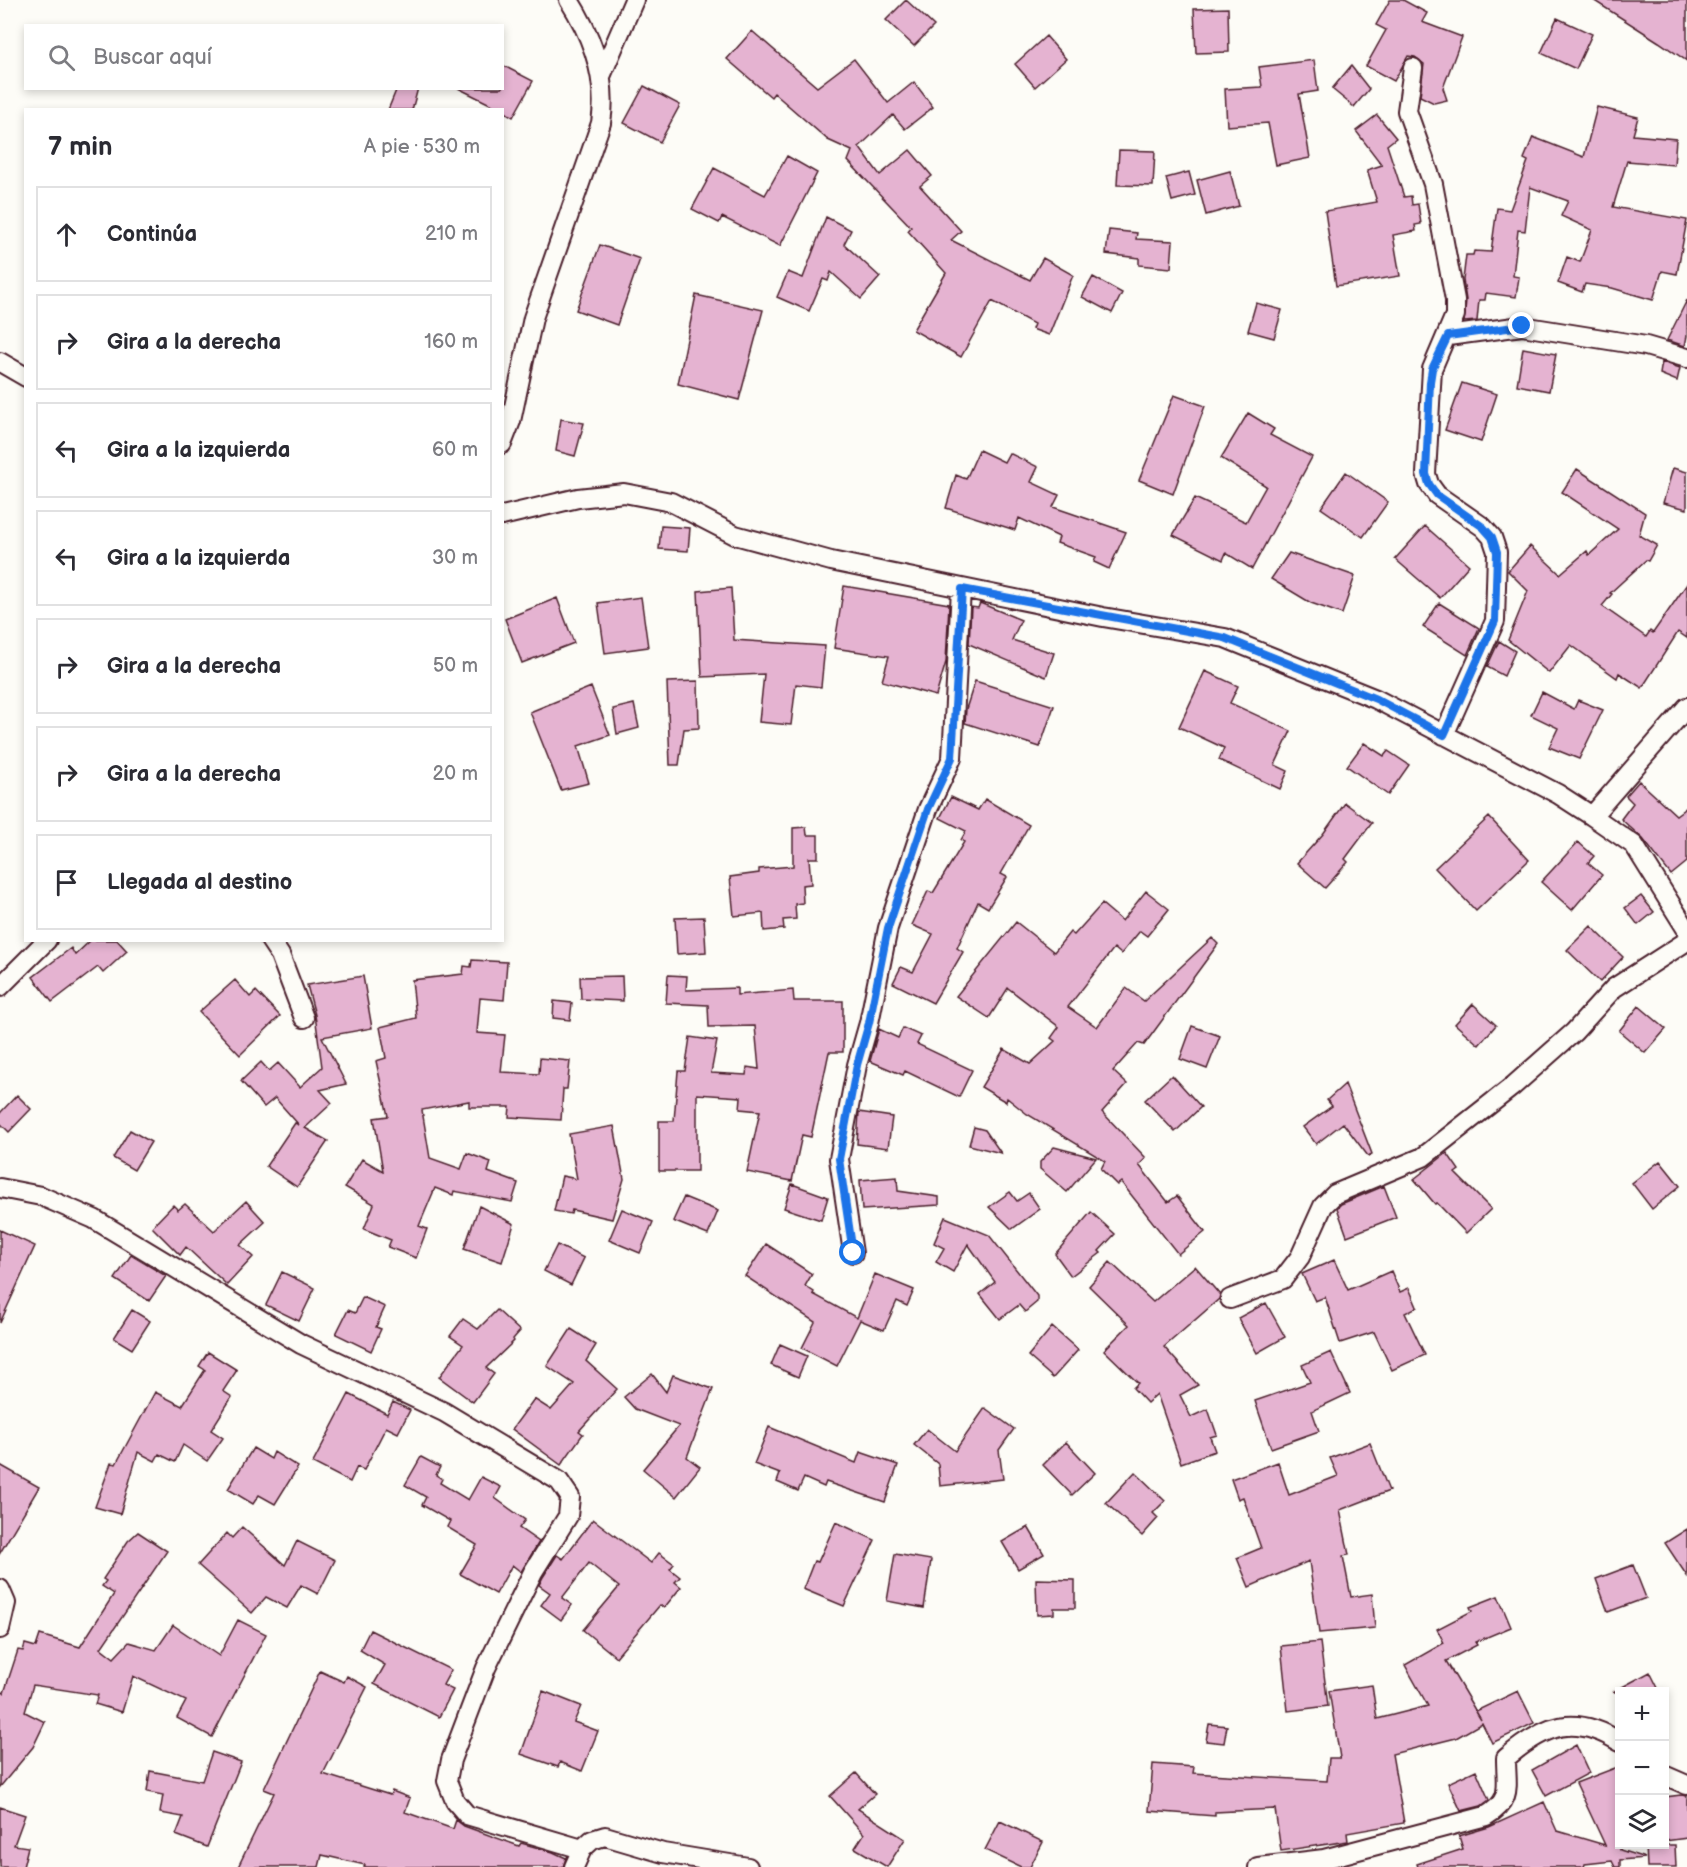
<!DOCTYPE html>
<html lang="es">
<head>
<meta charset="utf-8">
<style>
  body { margin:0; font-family:"Balsamiq Sans",sans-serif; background:#f7f7f7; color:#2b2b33 }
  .controls { position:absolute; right:18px; bottom:18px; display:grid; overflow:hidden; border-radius:0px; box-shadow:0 3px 9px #0003 }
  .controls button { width:54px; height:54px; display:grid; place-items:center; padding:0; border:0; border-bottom:2px solid #e1e1e2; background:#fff; color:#2b2b33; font:30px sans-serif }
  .stop { position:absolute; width:18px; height:18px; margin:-14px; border:4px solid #1a73e8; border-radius:50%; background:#fff }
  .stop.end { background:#1a73e8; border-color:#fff; box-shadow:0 2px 6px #0008 }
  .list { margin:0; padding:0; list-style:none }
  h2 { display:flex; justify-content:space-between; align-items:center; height:78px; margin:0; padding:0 24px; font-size:26px }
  h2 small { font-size:20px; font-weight:400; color:#7c7c81 }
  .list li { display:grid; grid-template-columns:39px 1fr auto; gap:18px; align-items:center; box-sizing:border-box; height:96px; margin:0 12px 12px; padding:0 12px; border:2px solid #e1e1e2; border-radius:0px }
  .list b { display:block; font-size:22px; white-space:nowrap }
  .list em { font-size:20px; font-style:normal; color:#7c7c81 }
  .icon { flex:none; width:33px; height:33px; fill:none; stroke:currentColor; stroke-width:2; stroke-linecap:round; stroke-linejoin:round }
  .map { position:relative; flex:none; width:1687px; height:1867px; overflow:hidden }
  .search { position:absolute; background:#fff; box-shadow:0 3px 9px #0003; left:24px; top:24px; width:480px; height:66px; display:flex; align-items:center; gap:15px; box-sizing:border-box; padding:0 21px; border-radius:0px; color:#7c7c81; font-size:22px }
  .panel { position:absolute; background:#fff; box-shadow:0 3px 9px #0003; left:24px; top:108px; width:480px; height:834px; border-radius:0px }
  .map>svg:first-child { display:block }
</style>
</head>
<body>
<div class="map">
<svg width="1687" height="1867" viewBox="0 0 1687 1867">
  <rect width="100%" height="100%" fill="#fdfcf7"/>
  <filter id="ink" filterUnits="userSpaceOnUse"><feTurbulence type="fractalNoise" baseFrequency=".0167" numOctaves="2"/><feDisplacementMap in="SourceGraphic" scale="12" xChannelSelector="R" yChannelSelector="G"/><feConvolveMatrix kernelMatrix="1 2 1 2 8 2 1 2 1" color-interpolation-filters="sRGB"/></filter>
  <g filter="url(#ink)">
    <!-- building -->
    <path fill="#e5b3d1" stroke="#4a1f2b" stroke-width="1.5" d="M906,0L934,26L914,46L886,20Z
      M1390,0H1403L1427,13L1422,22L1462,37L1443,88L1447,100L1434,103L1420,96L1424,64L1415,57L1408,56L1394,81L1366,66L1386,30L1376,25Z
      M1593,0H1687V61L1659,42Z
      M1228,8L1229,52L1196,53L1194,9Z
      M1557,18L1592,34L1576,69L1541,53Z
      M752,31L817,87L854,59L888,103L914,82L933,107L905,129L893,115L859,147L880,175L910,150L932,176L920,186L961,231L951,240L1030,280L1043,258L1073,275L1049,335L1032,329L1034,324L992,301L961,357L913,330L946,273L908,231L911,227L848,161L852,151L828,140L774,93L771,97L727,59Z
      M1046,36L1066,59L1035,87L1015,64Z
      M1314,60L1318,91L1299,94L1310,158L1276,165L1268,123L1227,126L1225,89L1262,87L1259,67Z
      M502,65L533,81L513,117L502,110L458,88H502Z
      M1351,66L1369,89L1354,107L1332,89Z
      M644,86L680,105L660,142L624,123Z
      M397,88H418L412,110H388Z
      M1597,107L1638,117L1633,135L1676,139L1674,165L1627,161L1613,207L1687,220L1677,274L1662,271L1653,300L1612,288L1585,284L1582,292L1558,283L1567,257L1580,262L1592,230L1561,216L1568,201L1530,187L1525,231L1518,230L1513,276L1519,277L1516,297L1486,293L1485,300H1479L1477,321L1464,322L1466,300L1463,280L1466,255H1473L1474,251L1491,252L1497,208L1510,210L1528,161L1524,159L1533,137L1584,157Z
      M1377,115L1396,138L1387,145L1404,197L1411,196L1412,205L1418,204L1421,224L1415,225L1416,231L1393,235L1400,276L1336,286L1325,211L1377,202L1367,170L1382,165L1356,131Z
      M1119,150L1155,151L1153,186L1117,185Z
      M787,156L817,173L780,246L722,217L719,223L692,209L714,168L765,195Z
      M1230,171L1239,206L1206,215L1197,180Z
      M1189,172L1195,195L1172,201L1166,178Z
      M826,217L851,230L844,244L880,277L861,299L831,272L828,281L823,279L809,311L777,297L788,272L803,278Z
      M1109,230L1137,233L1136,239L1173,241L1171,268L1139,265V258L1106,254Z
      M600,245L640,259L617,325L576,310Z
      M1093,277L1122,293L1112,313L1082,297Z
      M696,295L763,310L739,400L678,384Z
      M1687,300V336L1685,346L1667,340Z
      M1256,303L1282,310L1274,338L1248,331Z
      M1523,348L1556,354L1549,391L1517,385Z
      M1662,362L1680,368L1677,381L1660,374Z
      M1462,383L1497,394L1481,442L1445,430Z
      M1174,395L1205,406L1173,494L1139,480Z
      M1248,413L1274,429L1270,435L1312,457L1252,569L1226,553L1223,560L1173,535L1195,498L1246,522L1266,486L1221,458Z
      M561,419L584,423L575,456L556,451Z
      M979,450L1004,462L1009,453L1038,467L1031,482L1059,495L1053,507L1126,532L1109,569L1094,562L1096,557L1057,543L1059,537L1019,518L1015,530L946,508L956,475L966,479Z
      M1673,468L1687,472V509L1663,503Z
      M1577,469L1645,513L1639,535L1657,545L1648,561L1646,560L1610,593L1612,594L1602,606L1646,637L1650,631L1653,633L1687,584V638L1678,632L1642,688L1619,673L1617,678L1571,645L1549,673L1508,640L1528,591L1508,571L1530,546L1560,574L1587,551L1589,555L1618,529L1562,492Z
      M1346,472L1388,502L1363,537L1321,508Z
      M661,526L690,528L688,551L659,549Z
      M1425,526L1469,565L1440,598L1395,559Z
      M1289,553L1355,576L1342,614L1311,603L1271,579Z
      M844,586L949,604L946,662L936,696L882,681L889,656L834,648Z
      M731,588L734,640L825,646L821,687L796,684L791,725L759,722L764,674L702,677L698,591Z
      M641,597L648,647L605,653L598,603Z
      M557,598L574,643L522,663L505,619Z
      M980,603L1021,620L1012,640L1054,653L1046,677L969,644L971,607L978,608Z
      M1439,603L1479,628L1467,655L1423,627Z
      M1499,641L1515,651L1504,676L1487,667Z
      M1205,671L1238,686L1230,703L1291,731L1275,765L1288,771L1280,789L1219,760L1224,748L1179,727Z
      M698,681L699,728L684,729L679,765H670L667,682Z
      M975,681L1054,706L1040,747L965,723L966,709Z
      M591,687L610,735L578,746L589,783L561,790L530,712Z
      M1542,692L1574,709L1578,700L1603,710L1579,759L1549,747L1558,728L1531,715Z
      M634,704L639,728L617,734L613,709Z
      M1364,743L1384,756L1388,751L1409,765L1388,795L1347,766Z
      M1639,781L1676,815L1687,807V862L1671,875L1643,839L1621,819L1633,803L1626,796Z
      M951,797L978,810L985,799L1029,825L1001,874L1007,877L988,908L978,902L957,948L963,952L933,1003L893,983L901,967L913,972L933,934L912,925L928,891L933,893L964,842L961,840L966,831L940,818Z
      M1345,803L1372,823L1345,859L1348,862L1325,888L1297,863L1323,834Z
      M1489,817L1529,860L1476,911L1435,868Z
      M806,827L807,835H818V858H809L811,884L802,885L803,903L795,904L796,919L783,920L784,929L764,931L763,913L734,916L730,877L759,873V869L793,866V828Z
      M1578,842L1594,856L1588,863L1602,875L1572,910L1541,882Z
      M1146,891L1169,909L1147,936L1140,931L1121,954L1114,948L1068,1007L1097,1027L1126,988L1144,1001L1212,938L1218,944L1144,1045L1138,1043L1113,1071L1127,1084L1102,1112L1146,1158L1139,1165L1168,1202L1177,1196L1205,1232L1178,1254L1121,1182L1117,1185L1101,1169L1105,1161L1027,1114L1007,1098L1006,1102L981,1087L1004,1049L1030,1064L1055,1041L1051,1038L1059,1027L1008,988L989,1018L956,996L1016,922L1054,952L1070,932L1074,935L1102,904L1122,921Z
      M1641,896L1654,912L1638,925L1625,908Z
      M704,917L706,952L677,954L675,918Z
      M1591,926L1623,957L1600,982L1567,950Z
      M91,940H117L127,951L103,973L98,967L52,1002L33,977L71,948L75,955Z
      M472,960L507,962L504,1000L480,998L477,1033L505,1035L501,1072L539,1074L540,1058L570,1061L567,1089H563L561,1120L509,1117L510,1107H469V1101L422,1110L430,1158L461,1169L467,1153L491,1162L488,1172L518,1183L512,1202L454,1191L453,1195L435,1188L419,1226L427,1229L416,1258L388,1247L391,1240L364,1229L374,1204L345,1187L362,1159L383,1171L374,1118L388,1116L376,1061L386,1058L380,1027L416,1018L412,980L463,974L464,966L471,967Z
      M668,975L687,976L686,990L737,988V995L793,990L794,1001H843V1052H829L811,1137L802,1135L792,1181L747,1172L760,1111L740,1109L741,1097L697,1094V1171H659V1121H674L678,1071H685L690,1037L717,1041L711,1073L746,1075L747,1067L759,1069L755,1026L709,1027L708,1005L666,1003Z
      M363,976L372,1028L322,1037L346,1084L320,1090L332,1103L305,1128L328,1141L297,1187L266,1166L295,1123L299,1125L275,1098L264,1107L241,1081L261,1062L269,1071L278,1063L300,1087L322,1067L315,1015L307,985Z
      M622,976L623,1001L581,999L580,977Z
      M235,980L250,997L256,991L280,1016L240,1055L199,1012Z
      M554,1001L572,1003L570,1020L553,1018Z
      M1473,1004L1496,1025L1479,1045L1455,1024Z
      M1639,1006L1666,1029L1645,1053L1619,1031Z
      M1192,1026L1220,1036L1207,1069L1180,1059Z
      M903,1028L921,1036L917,1044L972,1070L959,1097L905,1071L903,1075L870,1061L879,1029L898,1038Z
      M1172,1075L1201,1107L1175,1132L1145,1100Z
      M1345,1084L1372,1154L1368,1156L1343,1123L1316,1144L1303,1127L1332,1106L1327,1100Z
      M17,1095L31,1109L9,1132L0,1123V1113Z
      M859,1112L892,1117L888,1148L857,1144Z
      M614,1126L624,1179L612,1219L572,1210L571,1214L554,1211L562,1176L577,1179L569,1134Z
      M974,1127L985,1130L1001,1153L969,1145Z
      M130,1130L151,1142L134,1170L113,1158Z
      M1054,1147L1096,1158L1067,1192L1040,1169V1162Z
      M1447,1153L1459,1170L1455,1173L1491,1209L1466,1233L1437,1203L1435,1204L1414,1179Z
      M1660,1161L1680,1186L1652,1209L1632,1183Z
      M897,1177L898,1191L939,1197V1205L862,1210L860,1180Z
      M792,1184L828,1197L821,1220L784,1208Z
      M1384,1186L1396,1217L1347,1236L1337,1208L1341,1204Z
      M1010,1192L1017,1201L1029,1193L1040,1209L1012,1229L989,1207Z
      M684,1197L718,1211L708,1235L673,1221Z
      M246,1201L265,1222L240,1245L253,1257L227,1285L186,1247L180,1255L152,1227L173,1205L178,1210L185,1204L214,1231Z
      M479,1206L514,1224L502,1262L464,1249Z
      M622,1209L653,1222L640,1253L609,1240Z
      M1091,1212L1115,1234L1099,1251L1101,1253L1071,1276L1055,1254Z
      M945,1217L989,1235L1037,1296V1302L1025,1312L1019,1305L1000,1319L980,1294L995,1282L968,1244L953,1272L936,1262L944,1248L934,1243Z
      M0,1230L35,1246L0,1323Z
      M766,1244L812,1274L805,1286L814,1292L813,1294L857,1318L875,1274L914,1290L907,1306L897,1301L884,1330L860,1320L837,1366L802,1348L815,1322L745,1276Z
      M557,1245L584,1258L571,1285L544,1271Z
      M131,1255L166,1276L149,1301L115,1279Z
      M1334,1260L1348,1290L1391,1271L1400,1292L1409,1288L1417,1307L1405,1313L1425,1355L1392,1370L1374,1332L1340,1343L1325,1297L1315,1301L1302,1274Z
      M1110,1262L1153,1302L1195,1266L1220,1295L1219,1299L1164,1347L1198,1385L1180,1395L1191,1417L1208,1409L1217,1435L1210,1437L1215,1451L1181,1463L1157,1394L1147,1403L1133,1388L1138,1383L1104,1350L1129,1325L1089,1286Z
      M282,1272L315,1288L299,1321L266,1305Z
      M363,1297L385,1307L376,1327L381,1329L371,1351L336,1334L348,1310L355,1313Z
      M1266,1303L1285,1337L1257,1353L1238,1318Z
      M132,1310L150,1321L132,1349L114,1338Z
      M497,1310L520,1331L513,1339L514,1341L486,1368L494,1374L473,1402L439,1377L463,1345L450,1336L463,1319L478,1329Z
      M1052,1327L1078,1350L1053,1378L1028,1356Z
      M571,1329L596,1345L586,1361L617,1389L579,1431L583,1434L561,1465L512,1429L534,1399L551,1410L574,1384L547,1366Z
      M780,1344L807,1356L798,1377L771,1365Z
      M208,1352L237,1370L223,1391L232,1397L211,1430L223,1438L207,1461L183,1445L175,1462L159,1454L155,1461L138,1452L120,1514L95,1507L111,1463L116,1464L155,1392L182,1406L205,1370L199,1366Z
      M1331,1352L1350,1393L1312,1411L1319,1431L1271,1448L1255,1401L1310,1382L1302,1365Z
      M652,1374L666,1392L673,1375L713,1389L687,1457L700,1467L676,1497L643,1469L679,1426L635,1409L624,1397Z
      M349,1394L387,1414L393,1402L410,1410L398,1433L386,1427L364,1470L357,1467L350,1482L313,1463Z
      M985,1408L1014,1429L999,1450L1003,1479L940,1486L938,1464L914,1445L927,1429L955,1451Z
      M769,1427L856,1463L860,1452L898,1465L885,1502L826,1482L824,1487L804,1478L798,1491L777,1482L780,1474L754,1464Z
      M1066,1442L1095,1473L1072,1495L1043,1465Z
      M1370,1443L1389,1491L1340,1510L1349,1555L1343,1556L1351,1597L1372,1594L1375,1628L1319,1633L1309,1561L1249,1587L1237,1558L1261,1548L1243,1497L1238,1499L1231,1479L1278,1462L1289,1495L1338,1476L1330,1458Z
      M253,1448L271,1459L274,1452L298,1467L275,1504L259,1495L253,1504L228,1489Z
      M421,1457L440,1467L436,1475L442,1479L440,1483L468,1500L481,1477L501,1487L495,1498L525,1520L519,1528L539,1542L521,1572L512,1565L496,1594L460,1574L477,1545L447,1527L450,1521L422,1505L426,1497L405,1485Z
      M0,1465L39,1487L0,1553Z
      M1135,1472L1165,1501L1153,1513L1158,1518L1142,1536L1106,1503Z
      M593,1519L651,1563L659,1553L674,1564L670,1569L680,1577L675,1582L681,1587L664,1608L660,1605L616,1657L583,1630L619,1587L589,1563L562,1598L572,1605L561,1620L541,1605L550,1593L539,1585L543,1577L557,1555L563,1559Z
      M836,1522L875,1540L844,1606L803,1589L814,1561L818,1562Z
      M242,1527L285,1565L297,1541L335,1560L318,1594L301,1585L287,1608L266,1597L252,1613L198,1565L227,1533L232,1538Z
      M1028,1527L1044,1554L1018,1569L1002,1542Z
      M1687,1529V1576L1665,1543Z
      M138,1532L167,1551L101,1648L114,1658L129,1642L156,1650L173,1625L219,1656L238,1620L266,1634L212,1737L177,1718L186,1701L133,1676L122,1712L95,1704L98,1695L33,1685L25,1712L45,1722L33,1747L0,1787V1691L4,1693L18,1650L23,1651L25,1644L36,1647L40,1635L80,1647L114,1594L102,1586L106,1581L103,1579L128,1541Z
      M895,1554L931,1560L924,1608L887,1601Z
      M1633,1565L1646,1598L1608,1612L1596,1579Z
      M1036,1579L1075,1580V1608H1054V1614L1037,1615Z
      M1498,1596L1511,1627L1475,1642L1477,1645L1446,1661L1481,1720L1476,1711L1518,1691L1534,1723L1492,1743L1482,1723L1456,1738L1392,1754L1404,1823L1347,1833L1348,1841L1281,1851L1275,1809L1215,1812V1816L1149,1811L1153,1764L1194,1767L1193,1773L1327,1781L1329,1758H1340L1329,1691L1372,1685L1377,1719L1428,1706L1405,1665L1444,1643L1437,1629L1472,1611L1470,1607Z
      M370,1630L451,1670L443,1685L453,1690L439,1717L374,1684L385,1665L360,1650Z
      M1320,1642L1328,1706L1288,1711L1281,1646Z
      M320,1671L344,1682L347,1676L367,1687L323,1774L390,1795L392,1791L410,1798L405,1812L453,1829L456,1820L464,1826L519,1846L521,1843L553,1852L566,1858L563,1867H364L365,1865L322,1855L319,1867H238L274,1793L264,1789Z
      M1650,1672L1660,1692H1613Z
      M543,1691L581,1706L574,1722L598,1731L582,1771L560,1762L558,1767L521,1754Z
      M1209,1724L1227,1726L1224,1743L1206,1741Z
      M1576,1745L1589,1773L1546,1796L1532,1770Z
      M212,1752L241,1762L207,1847L176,1835L183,1817L160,1813L163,1795L147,1792L150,1771L202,1781Z
      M1620,1766V1850L1645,1858L1620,1860V1867H1615L1612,1861L1585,1864L1584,1867H1418L1417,1864L1463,1849L1459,1836L1489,1827L1544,1802L1557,1831L1605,1845L1576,1783Z
      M1476,1770L1489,1800L1481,1806L1461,1811L1448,1783Z
      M856,1773L875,1794L858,1809L905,1839L887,1867L855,1848L864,1834L830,1796Z
      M1681,1795L1687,1796V1838L1665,1841V1797Z
      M0,1807L25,1815L14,1845L28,1847L23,1867H0Z
      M1000,1821L1043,1842L1030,1867H1021L985,1850Z
      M1646,1845H1675L1676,1867H1647Z"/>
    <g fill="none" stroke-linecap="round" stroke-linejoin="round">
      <!-- minor casing -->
      <g stroke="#4a1f2b" stroke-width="22">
        <path id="minor" d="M1413,68L1407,111L1433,184L1455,300V315L1432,369L1426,474L1429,484L1437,495L1483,527L1492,537L1497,552L1495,621L1444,735
          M602,74L634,0
          M1448,336L1522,326L1646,346L1687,358
          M0,362L26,377
          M502,444L511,421L533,318L601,123C608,79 593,38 569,0
          M502,516L578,498L624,493L671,502L735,535L831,561L1103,617L1225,638L1376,699L1558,794L1592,816L1634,845L1687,930
          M1592,816L1687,707
          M270,940L280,955L304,1018
          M0,987L47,940
          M0,1188L41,1196L94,1219L301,1344L444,1412L559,1481L570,1497L568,1516L533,1572L486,1668L451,1760L447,1781L455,1801L467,1815L582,1849
          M853,1253L839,1159L857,1065L869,1023L888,928L928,809L952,758L961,589
          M1230,1299L1283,1279L1300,1257L1323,1206L1335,1194L1423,1157L1513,1086L1574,1032L1614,988L1687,941
          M0,1589L6,1603L0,1629
          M1664,1775L1687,1785
          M574,1867L582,1849L592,1840L605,1836L663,1853L748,1867
          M1258,1867L1324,1859L1486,1816C1513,1800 1506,1787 1506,1758C1545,1725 1574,1713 1620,1742"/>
      </g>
      <!-- minor -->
      <use href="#minor" stroke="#fdfcf7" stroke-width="18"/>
    </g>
  </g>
  <g fill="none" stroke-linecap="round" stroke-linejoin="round" filter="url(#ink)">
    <!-- route -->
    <path stroke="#1a73e8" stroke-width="8" d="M853,1253L839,1159L857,1065L869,1023L888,928L928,809L952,758L962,589L1225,638L1376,699L1444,735L1495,621L1497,552L1492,537L1483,527L1437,495L1429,484L1426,474L1430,382L1432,369L1448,336L1522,326"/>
  </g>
</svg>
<div class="controls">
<button>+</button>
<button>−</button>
<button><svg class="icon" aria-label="layers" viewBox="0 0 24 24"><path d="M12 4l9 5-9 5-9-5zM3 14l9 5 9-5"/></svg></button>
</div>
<div class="stop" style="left:853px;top:1253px"></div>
<div class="stop end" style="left:1522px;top:326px"></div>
<div class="search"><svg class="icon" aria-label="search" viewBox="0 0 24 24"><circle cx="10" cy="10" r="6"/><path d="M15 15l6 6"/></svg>Buscar aquí</div>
<section class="panel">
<h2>7 min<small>A pie · 530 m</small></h2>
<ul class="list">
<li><svg class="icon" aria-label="ahead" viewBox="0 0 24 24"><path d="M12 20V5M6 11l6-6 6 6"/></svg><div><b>Continúa</b></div><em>210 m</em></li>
<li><svg class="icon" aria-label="right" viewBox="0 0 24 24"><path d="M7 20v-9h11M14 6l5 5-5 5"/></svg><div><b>Gira a la derecha</b></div><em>160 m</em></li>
<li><svg class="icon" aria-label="left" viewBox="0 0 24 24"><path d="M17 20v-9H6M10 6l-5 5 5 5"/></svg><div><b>Gira a la izquierda</b></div><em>60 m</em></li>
<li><svg class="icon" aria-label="left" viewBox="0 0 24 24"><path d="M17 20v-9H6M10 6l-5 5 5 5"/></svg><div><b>Gira a la izquierda</b></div><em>30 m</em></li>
<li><svg class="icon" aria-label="right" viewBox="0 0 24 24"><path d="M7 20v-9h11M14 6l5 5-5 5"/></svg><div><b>Gira a la derecha</b></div><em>50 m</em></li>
<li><svg class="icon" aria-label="right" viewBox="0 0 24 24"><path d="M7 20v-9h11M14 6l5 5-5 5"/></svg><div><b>Gira a la derecha</b></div><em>20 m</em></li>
<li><svg class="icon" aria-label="arrive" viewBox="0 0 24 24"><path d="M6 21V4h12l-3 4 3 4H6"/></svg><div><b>Llegada al destino</b></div></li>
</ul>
</section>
</div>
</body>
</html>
